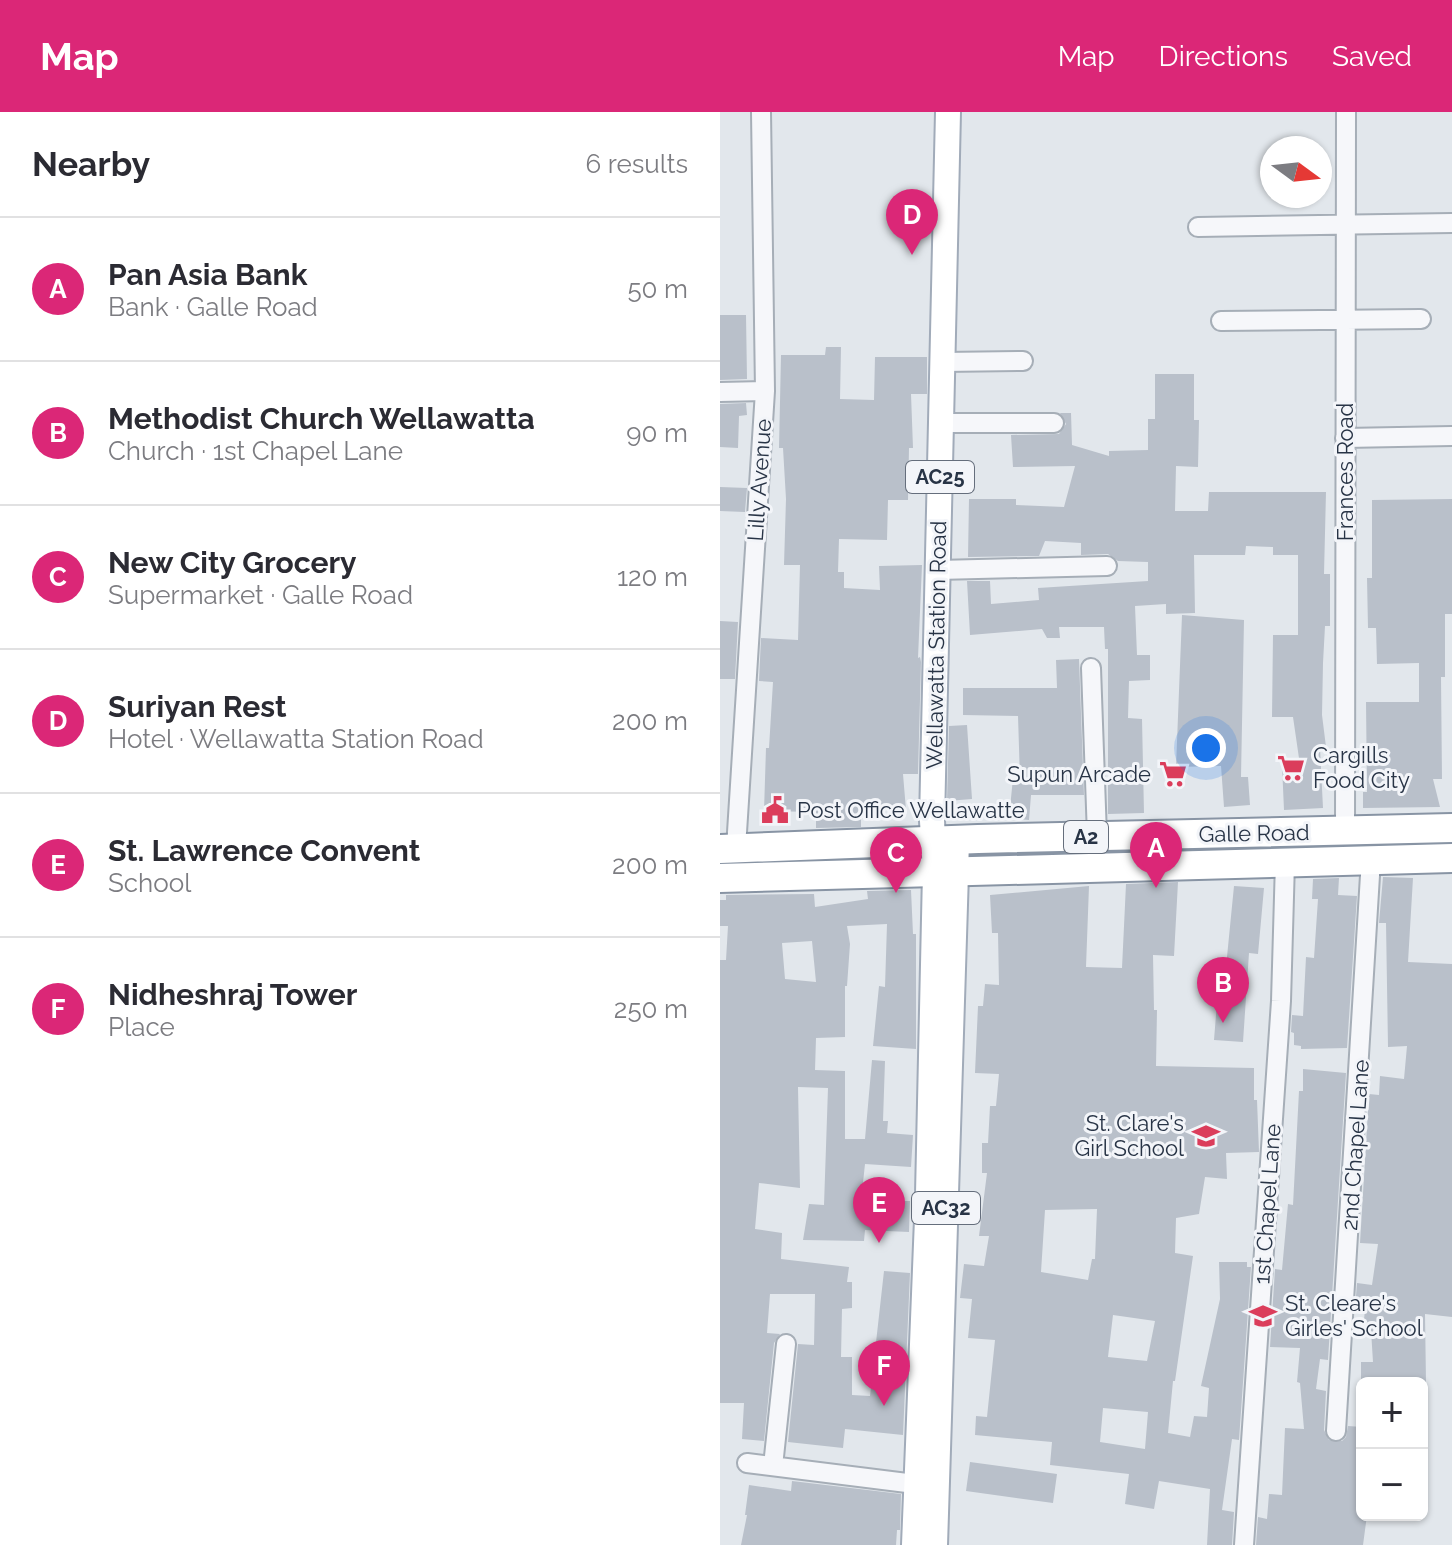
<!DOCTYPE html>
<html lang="en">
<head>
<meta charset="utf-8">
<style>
  body { margin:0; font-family:Raleway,sans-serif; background:#f7f7f7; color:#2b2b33 }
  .controls { position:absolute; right:24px; bottom:24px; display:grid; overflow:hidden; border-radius:12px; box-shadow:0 2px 6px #0004 }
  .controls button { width:72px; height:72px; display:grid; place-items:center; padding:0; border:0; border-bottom:2px solid #e1e1e2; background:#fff; color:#2b2b33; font:40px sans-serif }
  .compass { position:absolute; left:540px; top:24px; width:72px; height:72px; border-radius:50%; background:#fff; box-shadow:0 2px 6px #0004; rotate:105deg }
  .you { position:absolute; left:486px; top:636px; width:28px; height:28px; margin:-20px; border:6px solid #fff; border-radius:50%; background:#1a73e8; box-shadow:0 0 0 12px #1a73e833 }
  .badge { display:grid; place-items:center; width:52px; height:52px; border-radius:50%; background:#db2777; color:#fff; font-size:26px; font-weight:700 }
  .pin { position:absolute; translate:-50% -66px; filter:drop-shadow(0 2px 4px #0008) }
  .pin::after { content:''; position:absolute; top:42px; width:28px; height:24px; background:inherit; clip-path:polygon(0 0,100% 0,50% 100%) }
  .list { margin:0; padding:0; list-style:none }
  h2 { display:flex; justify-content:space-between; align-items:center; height:104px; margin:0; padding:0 32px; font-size:34px }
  h2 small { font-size:26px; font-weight:400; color:#7c7c81 }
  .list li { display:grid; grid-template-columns:52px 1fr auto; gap:24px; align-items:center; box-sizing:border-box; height:144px; padding:0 32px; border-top:2px solid #e1e1e2 }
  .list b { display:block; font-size:30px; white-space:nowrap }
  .list p { margin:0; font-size:26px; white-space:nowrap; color:#7c7c81 }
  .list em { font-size:26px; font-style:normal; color:#7c7c81 }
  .map { position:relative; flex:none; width:732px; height:1433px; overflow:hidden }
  header { display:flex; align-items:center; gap:48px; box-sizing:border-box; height:112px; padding:0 40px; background:#db2777; color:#fff }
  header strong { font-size:38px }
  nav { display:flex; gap:44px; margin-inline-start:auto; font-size:28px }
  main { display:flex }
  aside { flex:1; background:#fff }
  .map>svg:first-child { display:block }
</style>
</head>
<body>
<header>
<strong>Map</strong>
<nav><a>Map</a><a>Directions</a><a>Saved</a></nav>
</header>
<main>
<aside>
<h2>Nearby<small>6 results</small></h2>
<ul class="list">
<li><span class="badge">A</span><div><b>Pan Asia Bank</b><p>Bank · Galle Road</p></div><em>50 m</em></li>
<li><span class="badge">B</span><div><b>Methodist Church Wellawatta</b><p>Church · 1st Chapel Lane</p></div><em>90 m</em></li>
<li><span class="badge">C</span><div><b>New City Grocery</b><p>Supermarket · Galle Road</p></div><em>120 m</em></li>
<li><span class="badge">D</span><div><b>Suriyan Rest</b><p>Hotel · Wellawatta Station Road</p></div><em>200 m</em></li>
<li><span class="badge">E</span><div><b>St. Lawrence Convent</b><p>School</p></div><em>200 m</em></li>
<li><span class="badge">F</span><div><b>Nidheshraj Tower</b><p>Place</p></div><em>250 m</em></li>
</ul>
</aside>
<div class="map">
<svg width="732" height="1433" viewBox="0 0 732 1433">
  <rect width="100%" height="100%" fill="#e2e7ec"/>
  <!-- building -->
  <path fill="#b9c0ca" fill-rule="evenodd" d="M0,203H26L27,267L0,268Z
    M106,235H121L120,287L154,288L155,245H207V282H191L193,336H189L188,388H168L167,428L119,427L118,460H124V476L160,478L159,454L202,453L198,546L200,545L201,550L198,662H183L186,698L171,699V696L141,695V715L96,716V700L44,699L46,636H49L53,570L39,569L41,526L78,528L80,453H64L66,387L63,336H59L61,243H105Z
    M435,262H474V308H479L478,355L456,354L455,399H488L489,380H606L604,462H610V514H605L603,551L602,603L606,635L600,636L603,696L564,698L562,653H580L573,605H552L553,523H578V443H553V435L526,434L525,443H474L475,501L446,502V492L415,494L417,543H430V568L409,569L408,606L422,607L424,701L388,702V537H385L384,515H339L340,526H327L322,517L250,523L247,469H270L271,492L319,488L318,476L428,469V450L398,449L388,442L361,443V431L325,429L319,444L248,445L249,387H296V393L344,395L355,354L293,355L291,323L339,322L346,312L340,301H351L352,333L389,344V339L428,338V307H435Z
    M26,291L27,303L19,304L18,336L0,335V292Z
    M0,375L27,376L25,400L0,399Z
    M732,387V502H725V565H721L722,667H713L720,695L643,696V680H647L646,590H699V551L657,552L656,516H648L647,466H652V388Z
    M462,503L524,508L521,665H528L530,693L504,695L501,654L456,655Z
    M0,509L18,510L15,567H0Z
    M359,547L364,683H311L309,708L289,706L293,666L300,667L298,604L243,603V576H337L336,548Z
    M247,613L252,687L227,689L229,614Z
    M663,765L693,766L688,850L732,852V1205L705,1202L706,1271H641V1250H653L651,1218L643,1217L645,1198L635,1197L637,1171L652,1173L658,1132L640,1131L649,982L659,983L660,964L684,967L687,934L668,935L666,811H659Z
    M619,766L618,783L637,784L627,936L581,937V934L574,933V921L571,920L572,903L583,904L586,845L594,846L598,787H592L593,767Z
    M458,770L454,844L433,843L434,898H437L436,954L534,956V988H537L539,1040L506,1041L507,1067L485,1065L479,1102L456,1106L455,1141L473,1144L455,1269H453L448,1321L470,1325L474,1304L487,1305L489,1276L481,1274L500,1187L499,1150H527V1155H531L519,1328L512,1327L502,1398L514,1400L512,1433H487L490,1377L439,1369L434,1397L405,1392L409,1362L330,1353L332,1330L255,1323L256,1304L267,1305L275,1228L248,1226L252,1187L240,1186L244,1152L264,1154L269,1124H259L267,1061H262V1031H268L270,994H276L279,962L255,961L258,894H263L265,872L279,873L278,821H272L270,783L369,774L366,855L402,856L406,772ZM377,1097L375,1147H372L368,1168L321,1160L325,1098ZM393,1203L435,1209L427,1249L388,1245ZM383,1296L428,1300L425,1337L380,1330Z
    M514,774L544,776L538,842L529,841L523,930L494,928L499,865H505Z
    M191,778L193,822H196V937L153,934L159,874L165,875L167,812L127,814L130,832L127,874H125V925L96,926L95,958L125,959V1027H145L152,948L165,949L163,1009H168L167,1021L193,1023L191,1055L145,1052L141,1089H190L189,1120L145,1118L144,1129L83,1128L89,1092L104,1093L108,976L78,975L80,1076L39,1071L35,1117L62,1121L61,1147L129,1155L127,1170H132V1196L122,1197L121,1245H132V1283L150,1284L164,1159L190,1161L183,1323L125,1317L123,1336L68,1330L78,1232L94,1233L95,1182H50L47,1221L60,1222L54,1231L44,1329L22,1327L24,1291H0V848H6L8,814H0V788H6V783L94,782L95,795L148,787L147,779ZM92,829L96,870L65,867L62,831Z
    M583,957L626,961L608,1248L600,1247L596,1277L606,1279L604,1318L609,1328L622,1329L626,1325L628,1314L642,1315V1403H647L643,1433H536L538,1405L547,1407L549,1382L562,1383L565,1316L584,1317L580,1271L577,1270L580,1236L550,1235L555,1157L562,1158L568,1092L573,1093L579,979H583Z
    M250,1350L337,1362L333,1391L246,1379Z
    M72,1369L181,1382L180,1418H177L176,1433H21L27,1403H25L29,1373L71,1379Z"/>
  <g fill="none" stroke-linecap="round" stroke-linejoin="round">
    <!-- minor casing -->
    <g stroke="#a6aeb7" stroke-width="22">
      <path id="minor" d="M478,115L732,111
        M501,209L701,207
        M223,250L303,249
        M0,280L45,279
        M222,311H334
        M625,326L732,324
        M218,458L387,454
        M371,556L377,724
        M625,719L626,0
        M16,736L45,279L41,0
        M616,1319L651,747
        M27,1351L195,1372
        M53,1354L66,1232
        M524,1433L561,889L565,750"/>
    </g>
    <!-- major casing -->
    <g stroke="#a1abb9" stroke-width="28">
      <path id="major" d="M194,1433L208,1082L215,761L212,709L228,0
        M215,1433L237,729"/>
    </g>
    <!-- highway casing -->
    <g stroke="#8894a4" stroke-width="32">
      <path id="highway" d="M0,737L258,727L732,716
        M0,766L732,746"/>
    </g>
    <!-- minor -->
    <use href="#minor" stroke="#f6f7fa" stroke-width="18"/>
    <!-- major -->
    <use href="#major" stroke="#fff" stroke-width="24"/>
    <!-- highway -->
    <use href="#highway" stroke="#fff" stroke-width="28"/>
  </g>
  <!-- icons -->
  <defs>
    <g id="supermarket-bare" transform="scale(2.16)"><path d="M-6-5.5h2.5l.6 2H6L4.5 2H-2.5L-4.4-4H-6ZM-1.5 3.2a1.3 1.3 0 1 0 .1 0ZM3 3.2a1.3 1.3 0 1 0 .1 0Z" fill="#db3d5b" stroke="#f3f5f9" stroke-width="2.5" paint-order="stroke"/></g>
    <g id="civic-bare" transform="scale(2.16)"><path d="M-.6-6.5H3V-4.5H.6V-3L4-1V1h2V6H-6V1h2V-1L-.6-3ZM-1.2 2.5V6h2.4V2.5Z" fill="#db3d5b" stroke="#f3f5f9" stroke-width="2.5" paint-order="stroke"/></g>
    <g id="school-bare" transform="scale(2.16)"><path d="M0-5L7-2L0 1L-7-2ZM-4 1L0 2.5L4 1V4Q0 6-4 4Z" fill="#db3d5b" stroke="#f3f5f9" stroke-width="2.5" paint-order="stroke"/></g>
  </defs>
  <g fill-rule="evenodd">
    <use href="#supermarket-bare" x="571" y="656"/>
    <use href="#supermarket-bare" x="453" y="662"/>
    <use href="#civic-bare" x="55" y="698"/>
    <use href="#school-bare" x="486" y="1024"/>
    <use href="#school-bare" x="543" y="1204"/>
  </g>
  <g text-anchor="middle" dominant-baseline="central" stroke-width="6" stroke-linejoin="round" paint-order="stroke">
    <!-- shield labels -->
    <g fill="#f3f5f9" stroke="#656e7c" stroke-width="2">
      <rect x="186" y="349" width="68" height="32" rx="6"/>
      <rect x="344" y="709" width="44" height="32" rx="6"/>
      <rect x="192" y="1080" width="68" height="32" rx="6"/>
    </g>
    <g font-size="20" font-weight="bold" fill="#283446">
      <text x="220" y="365">AC25</text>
      <text x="366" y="725">A2</text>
      <text x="226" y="1096">AC32</text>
    </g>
    <!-- street labels -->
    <g font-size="22" fill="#283446" stroke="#f3f5f9">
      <text transform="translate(625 360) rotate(-90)">Frances Road</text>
      <text transform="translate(39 368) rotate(-86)">Lilly Avenue</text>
      <text transform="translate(216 533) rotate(-89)">Wellawatta Station Road</text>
      <text transform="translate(534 721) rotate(-1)">Galle Road</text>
      <text transform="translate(635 1033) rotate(-86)">2nd Chapel Lane</text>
      <text transform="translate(547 1092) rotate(-86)">1st Chapel Lane</text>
    </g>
    <!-- poi labels -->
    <g font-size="22" fill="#283446" stroke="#f3f5f9" text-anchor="start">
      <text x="593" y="643">Cargills<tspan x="593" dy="25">Food City</tspan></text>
      <text x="431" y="662" text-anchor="end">Supun Arcade</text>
      <text x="77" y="698">Post Office Wellawatte</text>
      <text x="464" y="1011" text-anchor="end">St. Clare's<tspan x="464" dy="25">Girl School</tspan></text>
      <text x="565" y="1191">St. Cleare's<tspan x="565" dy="25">Girles' School</tspan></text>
    </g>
  </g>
</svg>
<div class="controls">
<button>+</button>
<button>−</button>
</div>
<svg class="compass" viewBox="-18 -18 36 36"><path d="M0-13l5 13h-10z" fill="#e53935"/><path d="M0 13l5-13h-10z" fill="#7c7c81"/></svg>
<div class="you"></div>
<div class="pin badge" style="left:436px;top:776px">A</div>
<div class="pin badge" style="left:503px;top:911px">B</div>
<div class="pin badge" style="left:176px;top:781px">C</div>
<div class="pin badge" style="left:192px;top:143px">D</div>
<div class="pin badge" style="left:159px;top:1131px">E</div>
<div class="pin badge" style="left:164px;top:1294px">F</div>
</div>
</main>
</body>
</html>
